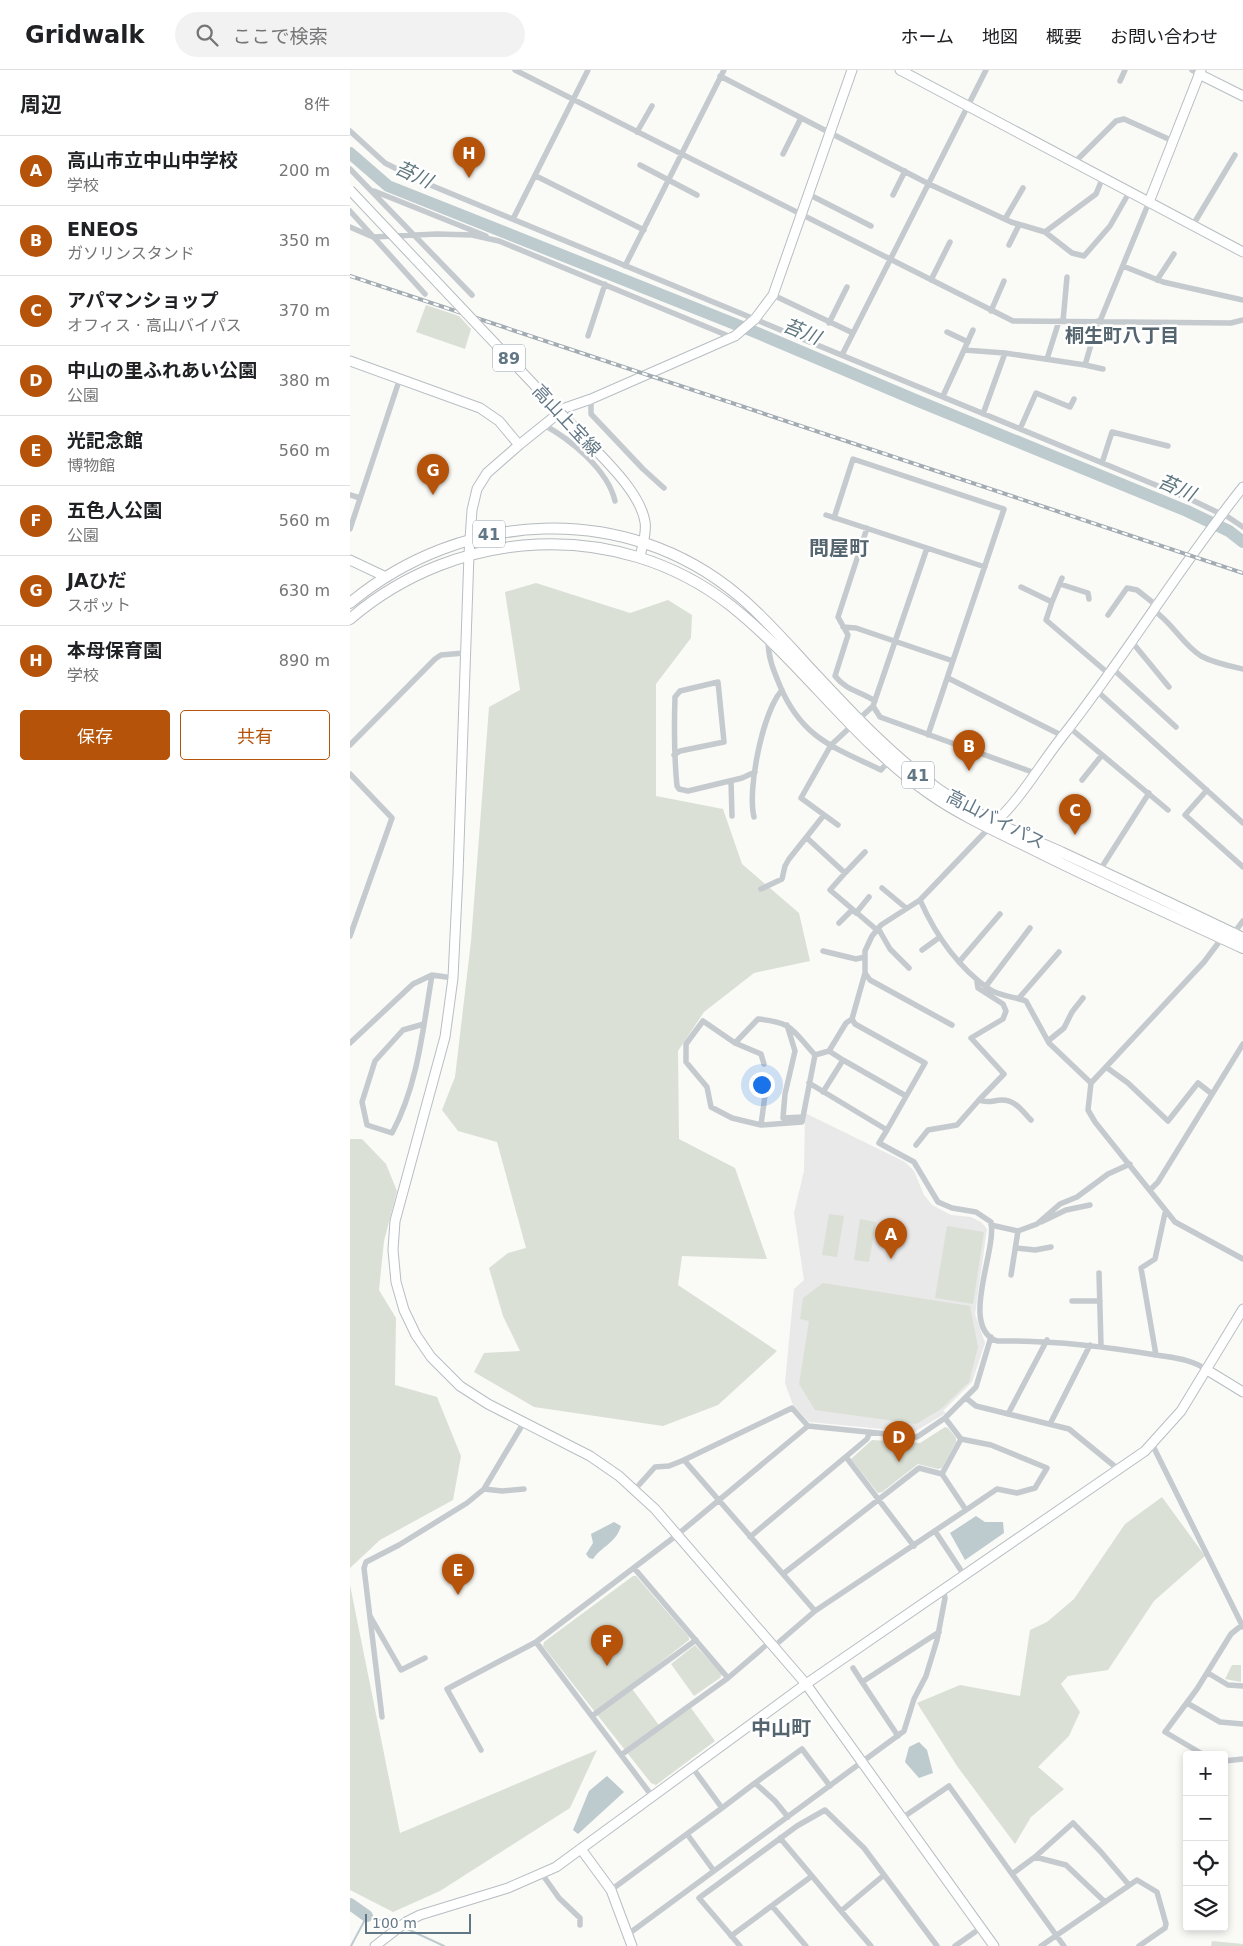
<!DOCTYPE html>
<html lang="ja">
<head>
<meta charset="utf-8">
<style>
  body { margin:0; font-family:"DejaVu Sans","Noto Sans JP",sans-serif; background:#f2f2f2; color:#202124 }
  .controls { position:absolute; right:15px; bottom:15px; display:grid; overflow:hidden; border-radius:5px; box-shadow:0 2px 8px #0003 }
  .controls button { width:45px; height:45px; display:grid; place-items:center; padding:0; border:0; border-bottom:1px solid #e0e0e0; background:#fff; color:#202124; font:25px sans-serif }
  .scale { position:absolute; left:15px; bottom:12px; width:106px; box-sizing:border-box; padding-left:5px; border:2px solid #627785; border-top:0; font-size:14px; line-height:18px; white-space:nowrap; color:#627785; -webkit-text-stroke:4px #fff; paint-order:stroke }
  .you { position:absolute; left:411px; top:1014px; width:18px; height:18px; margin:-12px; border:4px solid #fff; border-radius:50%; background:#1a73e8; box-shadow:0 0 0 8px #1a73e833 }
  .badge { display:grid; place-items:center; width:32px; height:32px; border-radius:50%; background:#b45309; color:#fff; font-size:16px; font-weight:700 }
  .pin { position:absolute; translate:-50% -41px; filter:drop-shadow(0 1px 2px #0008) }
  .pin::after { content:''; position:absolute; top:26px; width:18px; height:15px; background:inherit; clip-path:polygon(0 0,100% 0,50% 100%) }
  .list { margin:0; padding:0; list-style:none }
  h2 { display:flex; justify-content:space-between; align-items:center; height:65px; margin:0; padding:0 20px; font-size:21px }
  h2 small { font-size:16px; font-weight:400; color:#757577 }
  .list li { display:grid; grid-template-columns:32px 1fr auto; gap:15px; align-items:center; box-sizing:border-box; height:70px; padding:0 20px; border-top:1px solid #e0e0e0 }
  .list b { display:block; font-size:19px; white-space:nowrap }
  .list p { margin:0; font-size:16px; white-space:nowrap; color:#757577 }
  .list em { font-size:16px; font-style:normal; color:#757577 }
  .actions { display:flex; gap:10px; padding:15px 20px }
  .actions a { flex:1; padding:11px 0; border:1px solid #b45309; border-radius:5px; text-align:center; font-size:18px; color:#b45309 }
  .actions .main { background:#b45309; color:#fff }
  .icon { flex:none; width:28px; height:28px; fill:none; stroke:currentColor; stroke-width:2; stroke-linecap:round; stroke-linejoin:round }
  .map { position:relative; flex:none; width:893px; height:1876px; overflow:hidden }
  header { display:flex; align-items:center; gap:30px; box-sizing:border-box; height:70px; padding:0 25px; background:#fff; border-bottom:1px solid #e0e0e0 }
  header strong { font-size:24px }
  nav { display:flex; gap:28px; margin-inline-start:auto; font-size:18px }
  .search { width:350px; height:45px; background:#f2f2f2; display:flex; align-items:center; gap:12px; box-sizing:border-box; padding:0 18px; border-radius:28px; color:#757577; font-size:19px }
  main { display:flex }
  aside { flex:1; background:#fff }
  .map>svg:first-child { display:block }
</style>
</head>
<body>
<header>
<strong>Gridwalk</strong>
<div class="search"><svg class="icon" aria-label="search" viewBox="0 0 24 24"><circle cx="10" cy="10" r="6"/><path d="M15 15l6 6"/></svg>ここで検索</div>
<nav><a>ホーム</a><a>地図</a><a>概要</a><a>お問い合わせ</a></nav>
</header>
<main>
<aside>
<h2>周辺<small>8件</small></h2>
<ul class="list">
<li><span class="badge">A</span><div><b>高山市立中山中学校</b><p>学校</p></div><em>200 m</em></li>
<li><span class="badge">B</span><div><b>ENEOS</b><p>ガソリンスタンド</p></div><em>350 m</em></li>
<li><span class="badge">C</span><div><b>アパマンショップ</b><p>オフィス · 高山バイパス</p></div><em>370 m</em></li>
<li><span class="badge">D</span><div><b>中山の里ふれあい公園</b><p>公園</p></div><em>380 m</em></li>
<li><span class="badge">E</span><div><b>光記念館</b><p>博物館</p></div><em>560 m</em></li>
<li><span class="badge">F</span><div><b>五色人公園</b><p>公園</p></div><em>560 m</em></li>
<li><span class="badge">G</span><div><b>JAひだ</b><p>スポット</p></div><em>630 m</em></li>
<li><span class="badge">H</span><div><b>本母保育園</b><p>学校</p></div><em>890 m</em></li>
</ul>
<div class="actions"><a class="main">保存</a><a>共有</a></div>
</aside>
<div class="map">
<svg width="893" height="1876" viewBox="0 0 893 1876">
  <rect width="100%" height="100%" fill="#fafaf7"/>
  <!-- built -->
  <path fill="#e8e9e8" d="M455,1043L555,1092L564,1101L574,1125L582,1135L601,1145L621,1147L631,1152L637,1159L625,1244L635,1273L622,1312L593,1341L596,1343L564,1362L459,1352L443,1335L435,1313L444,1219L454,1210L444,1143L454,1101Z"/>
  <!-- green -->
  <path fill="#dae0d6" d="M76,235L109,246L121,259L115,279L66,262Z
    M186,513L280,543L318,530L342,545L341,568L306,614V726L373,739L392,794L449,843L460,891L404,903L354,942L328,981L329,1069L385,1098L417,1189L332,1186L328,1215L427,1281L368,1335L313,1356L184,1337L124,1302L134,1283L170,1281L153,1246L139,1198L158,1183L176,1178L147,1072L108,1061L92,1040L105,1007L121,871L139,637L170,620L155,522Z
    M0,1069H12L36,1094L47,1121L34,1171L29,1220L46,1248L45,1315L87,1327L111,1386L103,1430L30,1470L0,1498Z
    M479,1144L494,1146L487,1187L472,1185Z
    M510,1149L526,1152L519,1192L504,1190Z
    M597,1156L634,1162L623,1234L585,1228Z
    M473,1213L620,1236L628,1277L619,1312L591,1339L566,1354L465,1340L449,1314L459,1251L450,1249L453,1228Z
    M595,1357L598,1358L606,1368V1372L592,1398L588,1399L568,1394L532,1422L528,1423L501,1389L522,1370L570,1373Z
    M812,1427L855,1486L804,1531L758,1600L718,1606L711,1614L730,1642L719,1666L688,1697L714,1719L681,1747L665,1774L607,1696L567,1633L610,1615L670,1626L680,1560L697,1552L724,1529L775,1454Z
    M283,1506H286L339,1567V1570L280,1616L311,1658L341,1638L365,1671L306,1715L301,1713L193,1576L194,1572Z
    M0,1515L50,1763L247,1680L220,1738L90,1821L43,1842L0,1820Z
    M345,1575L372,1604L370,1608L344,1626L321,1594Z
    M882,1595H891V1612L875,1609Z
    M862,1871L893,1874V1876H861Z"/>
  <!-- water -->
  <path fill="#bdcace" d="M626,1446L635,1452H653L654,1463L615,1490L600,1463Z
    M264,1452L271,1456C266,1473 252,1476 243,1489L239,1488L236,1484L243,1473L241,1464Z
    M569,1672L577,1680L583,1703L569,1708L555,1692L559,1677Z
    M257,1706L274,1722L228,1764L223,1760L239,1721Z"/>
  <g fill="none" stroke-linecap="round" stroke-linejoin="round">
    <!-- stream -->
    <path stroke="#bdcace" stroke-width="2" d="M53,1857L94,1876
      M1,1876L17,1846L46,1855"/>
    <!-- river -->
    <path stroke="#bdcace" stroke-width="12" d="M0,83L38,116L405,262L568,331L837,441L879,461L893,472
      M0,1834L17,1846"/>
    <!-- secondary casing -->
    <g stroke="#b7bec3" stroke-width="11">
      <path id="secondary" d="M502,0L423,225L405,249L385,266L241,329L215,338L169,375L137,403L127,419L122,440L119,484L108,804L103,908L95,967L45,1151L43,1180L46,1212L54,1240L66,1265L81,1287L110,1316L138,1334L240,1386L269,1406L305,1439L456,1614L644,1876
        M550,0L893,182
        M849,4L893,26
        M799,132L851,0
        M0,291L130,338L149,351L169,375
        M0,490L36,507
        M641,756C670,731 689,696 712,667C776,586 829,497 893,417
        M857,1300L893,1322
        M231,1779L261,1820L282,1876
        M25,1876L56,1852L70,1845L158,1818L206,1797L456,1614L795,1381L831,1341L893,1239"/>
    </g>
    <!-- primary casing -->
    <g stroke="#b6bcc0" stroke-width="11">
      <path id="primary" d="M223,356C245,381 290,419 295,452C297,464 292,476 290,487"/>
    </g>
    <!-- highway casing -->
    <g stroke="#b6bbbf" stroke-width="12">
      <path id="highway" d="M0,533C112,440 275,430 389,526C413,546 434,570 455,593C497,638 538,683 588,719C627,746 670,764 713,783C773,811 833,839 893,868
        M0,549C107,457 267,447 380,535C452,592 504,671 580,724C613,747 650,763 686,781C754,815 824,846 893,878"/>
    </g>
    <!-- street -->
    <path stroke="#c5cace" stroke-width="5.5" d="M165,0L663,251L881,253L893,250
      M842,0L849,4
      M370,6L579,114L661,152L695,162L722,183L734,186L760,156L780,121
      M770,11L775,0
      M0,61L35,93L73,112L842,430L871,444
      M287,62L302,36
      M433,84L451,48
      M725,92L766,51L774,49L823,71
      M290,95L347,125
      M0,99L122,225
      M186,106L294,160
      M24,121L136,166
      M458,124L521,156
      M543,125L555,101
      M0,141L75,224
      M163,149L238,0
      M655,149L673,118
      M843,155L885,85
      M0,157L23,167L87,164L122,165L149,171L381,267
      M695,162L746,124L753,107
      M659,175L669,155
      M275,196L374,0
      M773,196L813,212L893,230
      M581,210L600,172
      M807,210L824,184
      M423,225L503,263
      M641,241L654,211
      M713,251L717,207
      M750,251L799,132
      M479,253L497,217
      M597,262L618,272
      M238,266L255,214
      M614,280L623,260
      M492,285L636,0
      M697,289L709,251
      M735,295L753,299
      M593,326L614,280L655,283L735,295L748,251
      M241,329V344L293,399L314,418
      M633,344L655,283
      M194,355C220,369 258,400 265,431
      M670,359L686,323L720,337L724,329
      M752,393L762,362L818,376
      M0,425L10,428
      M872,443L893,457
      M476,445L635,497
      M484,448L503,389L654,439L578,665
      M517,458L488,547L498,565L485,606C497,621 510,621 525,631
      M0,459L50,308
      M710,514L738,523L739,529
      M671,517L702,532L696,550L759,604
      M702,532L712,508
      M803,540C822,552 832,574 851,586C864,593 879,596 893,599
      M758,545L777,518L787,520L806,535
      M493,557L506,558L603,591
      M418,569C418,588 423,599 430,616C452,668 483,677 531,700L539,691
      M782,572L819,617
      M763,599L826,657
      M598,608L713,666
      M747,621L893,753
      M523,636L530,647L685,703
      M720,658L818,740
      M0,675L85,589L91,585L114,583
      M324,685L330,681L374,672L368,612L330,621L325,627C324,658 324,686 327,716L329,719L338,721L392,708L405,702
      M0,704L42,748L0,866
      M732,710L752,685
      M381,711L382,746
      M857,720L835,745L893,797
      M404,747C397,719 413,641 432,620
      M488,755L451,728L481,675L523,636L577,478
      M457,768L495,803L480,820L527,860
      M750,800L799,723
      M495,803L515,782
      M532,818L556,838
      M411,819L432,809L435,796L439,789L474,745
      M570,830C586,866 608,897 639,919C649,926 665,927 676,931L699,973L741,1013
      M506,843L519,827
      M489,853L502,840
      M528,858L540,879L559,898
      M884,863L893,851
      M872,868L854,892L741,1013L738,1040L745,1052L825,1152L893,1189
      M572,880L590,867
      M473,881L506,889L515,887
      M609,892L650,844
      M515,903L520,910L602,955
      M627,912L628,918L653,934L656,941L653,949L621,968L654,1004L629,1030C639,1034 643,1030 652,1030C666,1030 673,1042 681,1050
      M636,916L680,858
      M669,928L709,882
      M74,954L53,960L25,991L12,1032L17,1055L42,1063C68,1015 73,958 82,905
      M437,955L445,981L435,1024L433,1048L452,1047
      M698,971L714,958L722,942L733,928
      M0,973L63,914L82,905L103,908
      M385,973L408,949C443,952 442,960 465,985
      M493,990L556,1026
      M414,994L411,984L385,973L353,951L336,974V992L357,1017L361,1037L382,1048L411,1055L415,1025
      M756,997L778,1013L818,1051L848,1013L862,1024
      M459,1013L537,1060L575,993L505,954L502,949
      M473,1022L493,990L479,981
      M411,1055L452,1052L465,985L479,981L496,953L502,949L515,903V881L522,866L531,855L570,830L639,758
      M537,1060L529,1073L564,1092L588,1132L602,1138L626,1142L641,1152C647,1181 609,1257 647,1271C701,1270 753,1276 806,1285C824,1288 842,1289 857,1300
      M566,1075L578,1060L607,1055L629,1030
      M800,1120L808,1112L893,974
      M691,1152L716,1140L740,1135
      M641,1155L668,1161L687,1154L710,1134L727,1127L758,1104L780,1094
      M666,1178L685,1180L701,1177
      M749,1203L751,1276
      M661,1205L668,1161
      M722,1231H750
      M806,1285L791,1198L805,1189L815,1143
      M616,1328L626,1336L719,1359L768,1399
      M658,1344L697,1270
      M595,1348L611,1369L592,1404L616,1440L465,1541L334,1390L442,1338L458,1356L567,1367L595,1348L626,1317L641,1267
      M700,1354L740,1275
      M611,1369L641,1375L697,1398L685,1418L667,1423L647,1419L616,1440
      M802,1374L893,1557
      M496,1387L564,1476
      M288,1416L305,1397L319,1396L334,1390
      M134,1419L152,1421L174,1419
      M585,1461L614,1505
      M400,1467L517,1369L520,1362
      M433,1504L569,1398L592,1404
      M20,1546L51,1600L75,1588
      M186,1572L302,1726
      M429,1572L465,1541
      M503,1598L512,1612
      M858,1603L878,1615L893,1616
      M378,1608L414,1577
      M837,1633L870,1652L893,1654
      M242,1646L346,1570
      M32,1647L14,1498L16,1492L49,1475L117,1433L134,1419L174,1352
      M548,1666L512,1612L589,1562
      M131,1680L97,1619L186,1572L327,1465L458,1356
      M271,1685L378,1608L284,1498
      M854,1685L815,1662L847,1619L881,1564L892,1555
      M874,1691L893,1689
      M405,1713L452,1679L480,1716
      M372,1738L405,1713L425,1731L438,1747
      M552,1748L599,1716L662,1804L685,1787L716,1795L755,1832
      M337,1764L364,1801
      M430,1768L462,1806
      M685,1787L723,1753L751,1782L779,1815
      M192,1804L209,1828L230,1848V1855
      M662,1804L714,1876
      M261,1820L372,1738L342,1697
      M422,1836L456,1876
      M491,1841L521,1876
      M277,1865L554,1661L564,1629L576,1606L587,1570L595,1528L593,1520
      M381,1866L462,1806L491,1841L534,1805
      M390,1876L349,1828L447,1756L475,1740L514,1778L587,1876
      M605,1876L625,1862
      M691,1876L787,1810L807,1822L816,1854L815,1858L789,1876"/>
    <!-- secondary -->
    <use href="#secondary" stroke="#fff" stroke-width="9"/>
    <!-- primary -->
    <use href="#primary" stroke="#fff" stroke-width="9"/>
    <!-- highway -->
    <use href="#highway" stroke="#fff" stroke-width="10"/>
    <!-- rail casing -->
    <g stroke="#a3acb2" stroke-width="4">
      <path id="rail" d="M0,206L893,503"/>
    </g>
    <!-- rail -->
    <use href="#rail" stroke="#fff" stroke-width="2" stroke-dasharray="5.5" stroke-linecap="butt"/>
    <!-- primary-bridge casing -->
    <g stroke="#b6bcc0" stroke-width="11" stroke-linecap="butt">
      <path id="primary-bridge" d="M0,120L223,356"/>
    </g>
    <!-- primary-bridge -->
    <use href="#primary-bridge" stroke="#fff" stroke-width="9"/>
  </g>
  <g text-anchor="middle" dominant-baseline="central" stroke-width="5" stroke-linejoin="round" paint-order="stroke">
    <!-- shield labels -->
    <g fill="#fff" stroke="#91a0aa" stroke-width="1">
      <rect x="143" y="274.5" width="32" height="27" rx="4"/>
      <rect x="123" y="450.5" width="32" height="27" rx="4"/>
      <rect x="552" y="691.5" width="32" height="27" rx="4"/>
    </g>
    <g font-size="16" font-weight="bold" fill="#627785">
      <text x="159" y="288">89</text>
      <text x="139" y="464">41</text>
      <text x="568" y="705">41</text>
    </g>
    <!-- street labels -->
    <g font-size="18" fill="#627785" stroke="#fff">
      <text transform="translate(217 350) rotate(47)">高山上宝線</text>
      <text transform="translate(646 749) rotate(27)">高山バイパス</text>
    </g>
    <!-- water labels -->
    <g font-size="19" font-style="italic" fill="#5e777e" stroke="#fff">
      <text transform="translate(64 104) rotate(25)">苔川</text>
      <text transform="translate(452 261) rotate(22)">苔川</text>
      <text transform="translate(827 417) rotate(24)">苔川</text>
    </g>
    <!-- neighbourhood labels -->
    <g font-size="19" font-weight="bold" fill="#55656f" stroke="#fff">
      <text x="772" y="265">桐生町八丁目</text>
    </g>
    <!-- quarter labels -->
    <g font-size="20" font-weight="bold" fill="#55656f" stroke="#fff">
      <text x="489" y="478">問屋町</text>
      <text x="431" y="1658">中山町</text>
    </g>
  </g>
</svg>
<div class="controls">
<button>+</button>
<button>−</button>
<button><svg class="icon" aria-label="locate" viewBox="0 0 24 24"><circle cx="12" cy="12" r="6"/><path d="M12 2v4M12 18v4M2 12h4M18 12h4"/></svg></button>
<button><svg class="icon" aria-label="layers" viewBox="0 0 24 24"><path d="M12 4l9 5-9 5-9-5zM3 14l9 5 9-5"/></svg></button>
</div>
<div class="scale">100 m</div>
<div class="you"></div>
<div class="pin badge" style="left:541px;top:1189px">A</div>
<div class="pin badge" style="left:619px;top:701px">B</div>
<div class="pin badge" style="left:725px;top:765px">C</div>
<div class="pin badge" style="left:549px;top:1392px">D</div>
<div class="pin badge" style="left:108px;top:1525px">E</div>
<div class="pin badge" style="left:257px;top:1596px">F</div>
<div class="pin badge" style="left:83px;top:425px">G</div>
<div class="pin badge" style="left:119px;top:108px">H</div>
</div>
</main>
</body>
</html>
